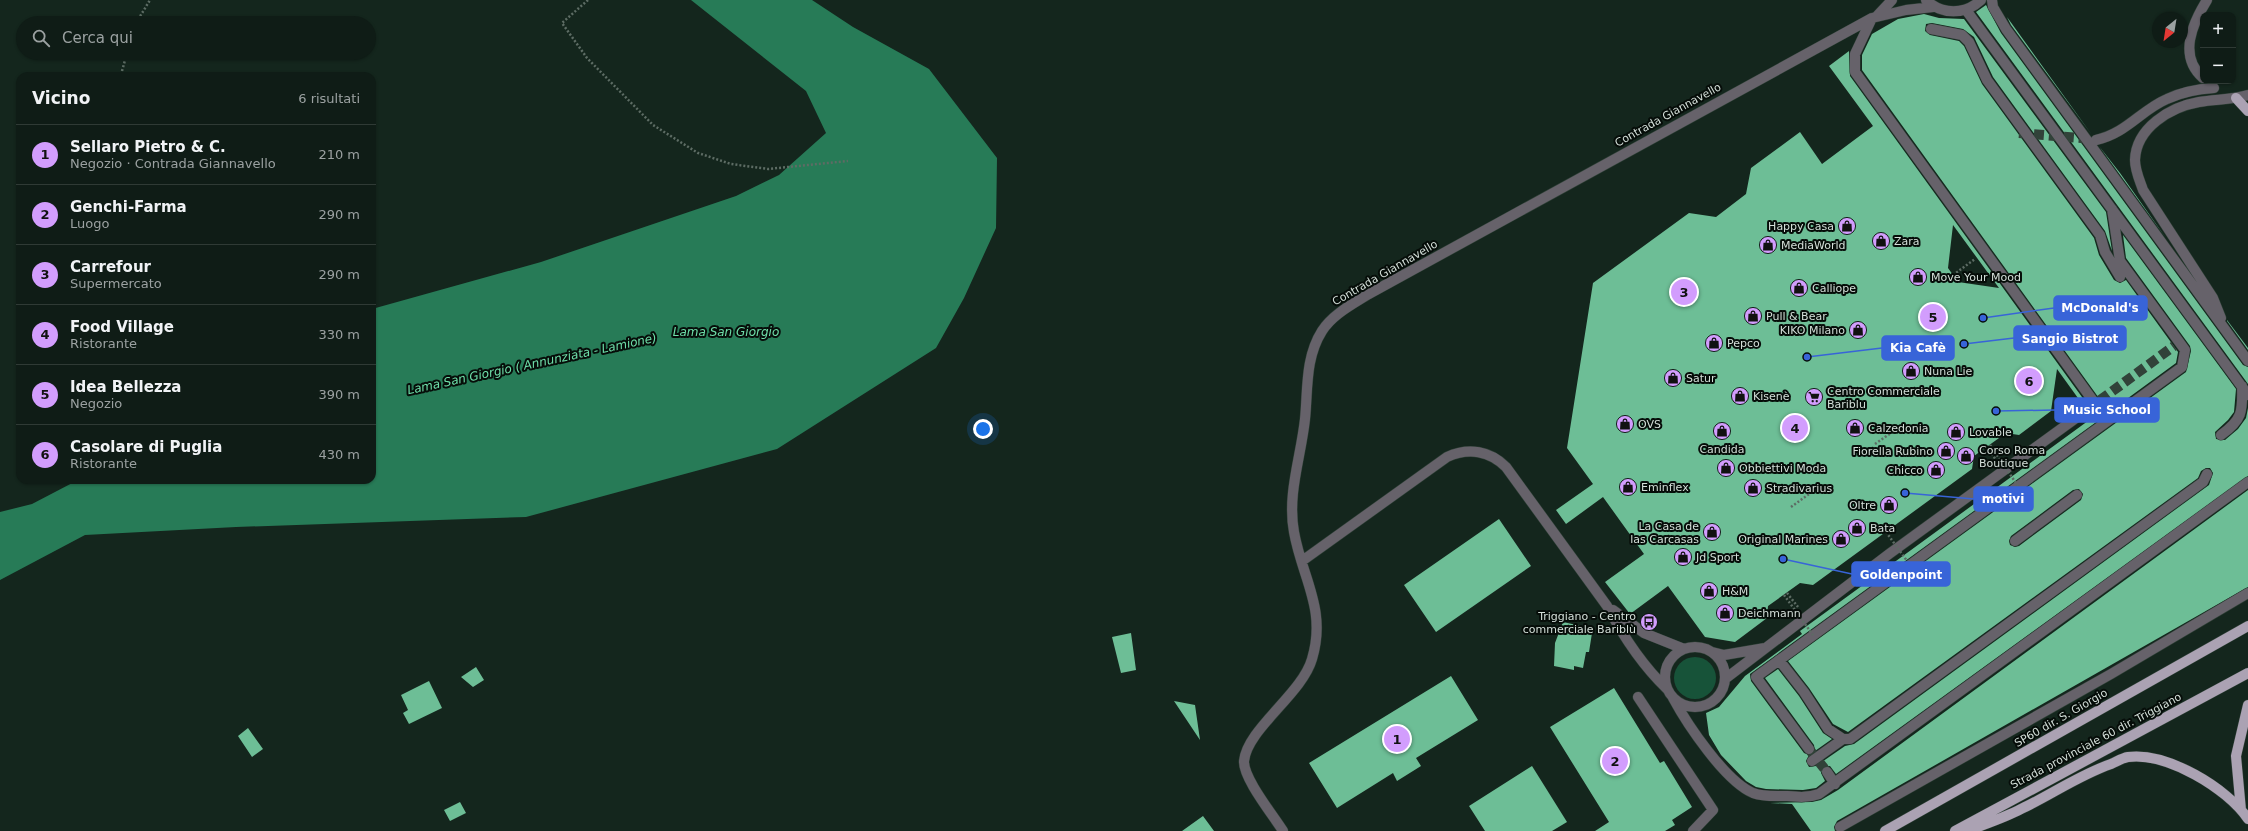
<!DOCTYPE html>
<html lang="it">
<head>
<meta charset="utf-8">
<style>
  body { margin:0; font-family:"DejaVu Sans",sans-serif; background:#1d2923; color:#f1f3f6 }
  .controls { position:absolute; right:12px; top:12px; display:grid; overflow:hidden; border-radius:8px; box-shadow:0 1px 3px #0004 }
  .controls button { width:36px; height:36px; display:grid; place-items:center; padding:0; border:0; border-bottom:1px solid #2f3a35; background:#0f1c16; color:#f1f3f6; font:20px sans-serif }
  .compass { position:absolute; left:2152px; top:12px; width:36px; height:36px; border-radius:50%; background:#0f1c16; box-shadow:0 1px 3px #0004; rotate:210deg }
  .you { position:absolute; left:983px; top:429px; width:14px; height:14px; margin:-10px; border:3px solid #fff; border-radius:50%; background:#1a73e8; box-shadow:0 0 0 6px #1a73e833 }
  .badge { display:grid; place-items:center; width:26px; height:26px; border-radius:50%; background:#d29dfd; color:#111; font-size:13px; font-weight:700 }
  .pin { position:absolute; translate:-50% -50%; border:2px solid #fff; box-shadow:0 1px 4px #0006 }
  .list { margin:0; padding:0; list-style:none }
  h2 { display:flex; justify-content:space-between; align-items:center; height:52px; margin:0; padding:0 16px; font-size:17px }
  h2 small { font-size:13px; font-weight:400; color:#9ba1a1 }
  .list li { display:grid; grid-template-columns:26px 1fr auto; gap:12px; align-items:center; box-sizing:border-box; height:60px; padding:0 16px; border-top:1px solid #2f3a35 }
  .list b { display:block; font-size:15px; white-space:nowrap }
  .list p { margin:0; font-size:13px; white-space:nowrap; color:#9ba1a1 }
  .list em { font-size:13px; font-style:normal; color:#9ba1a1 }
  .icon { flex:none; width:22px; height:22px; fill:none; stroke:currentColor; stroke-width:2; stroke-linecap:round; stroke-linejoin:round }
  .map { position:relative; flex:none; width:2248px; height:831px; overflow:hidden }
  .search { position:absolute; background:#0f1c16; box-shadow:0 1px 3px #0004; left:16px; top:16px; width:360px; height:44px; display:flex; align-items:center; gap:10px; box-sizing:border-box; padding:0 14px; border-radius:22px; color:#9ba1a1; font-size:15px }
  .panel { position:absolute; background:#0f1c16; box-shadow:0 1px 3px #0004; left:16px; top:72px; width:360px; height:412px; border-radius:12px }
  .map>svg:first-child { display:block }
</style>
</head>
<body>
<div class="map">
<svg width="2248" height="831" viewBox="0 0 2248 831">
  <rect width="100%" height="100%" fill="#14261d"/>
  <!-- green -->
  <path fill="#175339" d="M1674 678a21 21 0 1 1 42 0a21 21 0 1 1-42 0Z"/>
  <!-- water -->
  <path fill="#277b57" d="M691,0H812L853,27L929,69L997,158L996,228L964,298L936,348L777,449L526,517L236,527L85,535L0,580V512L32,504L78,480H372V309L541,262L736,196L779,175L826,133L806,91Z"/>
  <!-- building -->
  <path fill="#6dbe96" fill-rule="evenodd" d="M1986,5L2001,33L2243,365L2248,367V384L1976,12Z
    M1924,14L1939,18L1964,19L2106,212L2112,251L2105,231L1993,77L1974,37L1963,29L1932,23L1926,24L1925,31L1930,35L1959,41L1964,46L1982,84L2094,238L2099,255L2114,280L2120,283L2126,280L2178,352L2176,363L2109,412L1862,70V55L1872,34L1898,19Z
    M2007,17L2092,135L2011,25Z
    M1849,51L1850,76L2087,404L2083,405L2057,369L2051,411L2019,435L2006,433L1974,456L1972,469L1813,585L1800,583L1768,606L1767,618L1735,642L1705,637L1668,586L1630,614L1605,582L1644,554L1603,497L1566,524L1556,510L1593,484L1567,448L1593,283L1689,213L1716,217L1746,194L1751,168L1800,132L1822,164L1873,126L1829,66ZM1953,225L1999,288L1958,282L1948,268Z
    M2099,146L2120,173L2166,238Z
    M2123,235L2236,389L2234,412L2228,420L2215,432L2216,439L2225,440L2238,429L2246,418L2248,408V476L1836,774L1830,766L1823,767L1821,773L1825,781L1816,788L1803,790L1766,789L1756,787L1746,781L1721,755L1709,735L1706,713L1719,707L1745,676L1802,634L1800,631L2092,418L2091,415L2093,412L2099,420L1750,674L1751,681L1804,753L1809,755L1806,761L1809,767L1816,766L1845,746L1854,744L2209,485L2213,473L2210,468H2206L2201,471L2198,478L1848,732L1833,724L1809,688L1788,661L2186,372L2191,351L2190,346L2126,258ZM2079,489L2083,494L2081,500L2019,546L2015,547L2010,545L2009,541L2011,536L2073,490Z
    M2227,320L2248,348V350L2227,321Z
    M2248,490V587L1837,821L1834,827L1835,831H1811L1792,804L1770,803L1812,802L1821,800L1838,790Z
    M1499,519L1531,566L1436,632L1404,585Z
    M1563,622L1590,628L1589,632L1592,633L1589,652H1586L1583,668L1574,666V670L1554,666L1555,643Z
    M1131,633L1136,670L1121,673L1112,637Z
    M476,667L484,680L473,687L461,677Z
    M1778,669L1799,696L1823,733L1832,739L1815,751L1814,745L1765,678Z
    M1451,676L1478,720L1416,758L1421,766L1397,781L1393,773L1337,808L1309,763Z
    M429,681L442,708L409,724L403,713L408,710L401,695Z
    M1614,688L1660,763L1664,761L1692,807L1672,820L1675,825L1665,831H1595L1609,822L1550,727Z
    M1174,701L1195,705L1200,740Z
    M248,728L263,749L252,757L238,736Z
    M1532,766L1567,822L1552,831H1485L1469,806Z
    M460,802L466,813L450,821L444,810Z
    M1203,816L1214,831H1182Z"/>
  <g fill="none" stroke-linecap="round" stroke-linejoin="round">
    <!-- minor-tunnel -->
    <path stroke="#314239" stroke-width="10" stroke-dasharray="10 5" stroke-linecap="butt" d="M2019,133L2093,139
      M2088,409L2174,346
      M1809,749L1827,772"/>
    <!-- minor casing -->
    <g stroke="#2f4037" stroke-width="11">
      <path id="minor" d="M1926,0C1942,15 1965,15 1981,0
        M1992,0L1993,7L2006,29L2248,361
        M1966,10L2248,395
        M1877,16L1892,0
        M1872,18L1855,54V72L2107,420
        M1931,29L1962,35L1969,42L1987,80L2100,235L2105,252L2120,277
        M2203,78C2178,56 2192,24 2207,0
        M2096,140C2127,133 2141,110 2167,99C2182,92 2197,89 2214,88
        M2221,318L2213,298L2143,190C2140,181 2135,171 2135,160C2136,128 2170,107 2199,102C2216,99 2232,100 2248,95
        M2221,435C2242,420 2243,412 2242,386
        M2015,541L2077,495
        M1302,561L1447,457C1469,447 1490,451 1506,467L1607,606C1623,636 1643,666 1667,689
        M1613,610L1644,633L1684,649
        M1665 677a30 30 0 1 1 60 0a30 30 0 1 1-60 0Z
        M1712,652L1724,655L1765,648
        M1779,660L1804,692L1828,729L1843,739H1850L2203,482L2207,474
        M1725,679L1889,554L2087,410
        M1638,697L1713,810L1693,831
        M1673,698C1687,724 1725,781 1753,793C1763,797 1775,796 1786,796C1798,797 1808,798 1819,794L2248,482
        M1809,749L1756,677L2182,367L2185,350L2120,261L2112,209
        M1812,761L1843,739
        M1827,772L1835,784
        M1840,827L2111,674L2248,593
        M1283,831C1273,815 1243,778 1244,761C1247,729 1302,694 1312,659C1327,609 1302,578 1294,532C1287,494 1301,457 1305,419C1308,389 1305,358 1322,331C1332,315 1351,305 1367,295L1872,18L1906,10L1933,7"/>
    </g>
    <!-- major casing -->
    <g stroke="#2f4037" stroke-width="11">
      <path id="major" d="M2236,98L2248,111
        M2241,810L2236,756L2248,705
        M1885,831L2248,626
        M1955,831L2248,673
        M1967,831C1985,824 2004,818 2021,809C2051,795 2079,775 2111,764C2116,762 2122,758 2128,757C2167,752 2227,788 2248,819"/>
    </g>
    <!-- path -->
    <path stroke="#5d6c64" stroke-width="2.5" stroke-dasharray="2 2" stroke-linecap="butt" d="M588,0L562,23L587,58L653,125L698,153L731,164L768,169L848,161
      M136,23L150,0
      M122,71L127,53
      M1953,275L1975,259
      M1875,444L1901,426
      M1987,447L1996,460
      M1791,507L1816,489
      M1787,593L1798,607"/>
    <!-- minor -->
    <use href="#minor" stroke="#66626a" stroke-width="10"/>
    <!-- major -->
    <use href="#major" stroke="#aba2b3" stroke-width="10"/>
    <!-- path-bridge -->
    <path stroke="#5d6c64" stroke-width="2.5" stroke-dasharray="2 2" stroke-linecap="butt" d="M1990,445L2018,486
      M1886,532L1910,565
      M1784,595L1813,635"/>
  </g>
  <!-- icons -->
  <defs>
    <g id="shop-disc" transform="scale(0.9)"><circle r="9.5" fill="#d29dfd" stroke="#060d09"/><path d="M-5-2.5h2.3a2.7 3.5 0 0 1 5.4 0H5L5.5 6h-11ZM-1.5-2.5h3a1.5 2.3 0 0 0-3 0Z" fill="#111"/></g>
    <g id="supermarket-disc" transform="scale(0.9)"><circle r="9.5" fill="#d29dfd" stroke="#060d09"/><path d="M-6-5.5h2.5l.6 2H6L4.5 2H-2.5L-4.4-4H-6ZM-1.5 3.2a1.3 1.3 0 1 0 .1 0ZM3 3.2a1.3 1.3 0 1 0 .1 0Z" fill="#111"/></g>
    <g id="bus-disc" transform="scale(0.9)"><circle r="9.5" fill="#d29dfd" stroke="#060d09"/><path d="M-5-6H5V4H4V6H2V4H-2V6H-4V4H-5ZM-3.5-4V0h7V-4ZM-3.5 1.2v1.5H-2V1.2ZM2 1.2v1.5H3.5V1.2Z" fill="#111"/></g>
  </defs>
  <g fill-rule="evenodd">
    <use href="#shop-disc" x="1847" y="226"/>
    <use href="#shop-disc" x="1881" y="241"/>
    <use href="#shop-disc" x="1768" y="245"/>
    <use href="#shop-disc" x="1918" y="277"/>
    <use href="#shop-disc" x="1799" y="288"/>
    <use href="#shop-disc" x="1753" y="316"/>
    <use href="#shop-disc" x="1858" y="330"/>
    <use href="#shop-disc" x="1714" y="343"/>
    <use href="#shop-disc" x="1911" y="371"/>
    <use href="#shop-disc" x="1673" y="378"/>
    <use href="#shop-disc" x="1740" y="396"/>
    <use href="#supermarket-disc" x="1814" y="397"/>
    <use href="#shop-disc" x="1625" y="424"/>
    <use href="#shop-disc" x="1855" y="428"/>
    <use href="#shop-disc" x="1722" y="431"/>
    <use href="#shop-disc" x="1956" y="432"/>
    <use href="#shop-disc" x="1946" y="451"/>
    <use href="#shop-disc" x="1966" y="456"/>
    <use href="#shop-disc" x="1726" y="468"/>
    <use href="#shop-disc" x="1936" y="470"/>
    <use href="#shop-disc" x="1628" y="487"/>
    <use href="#shop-disc" x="1753" y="488"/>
    <use href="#shop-disc" x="1889" y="505"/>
    <use href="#shop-disc" x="1857" y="528"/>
    <use href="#shop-disc" x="1712" y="532"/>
    <use href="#shop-disc" x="1841" y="539"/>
    <use href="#shop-disc" x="1683" y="557"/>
    <use href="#shop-disc" x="1709" y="591"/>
    <use href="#shop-disc" x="1725" y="613"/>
    <use href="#bus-disc" x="1649" y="622"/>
  </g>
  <g text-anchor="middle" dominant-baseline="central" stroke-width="4" stroke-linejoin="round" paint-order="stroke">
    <!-- street labels -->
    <g font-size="11" fill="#d4dfd9" stroke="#060d09">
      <text transform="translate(1668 115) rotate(-29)">Contrada Giannavello</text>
      <text transform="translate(1385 273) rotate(-30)">Contrada Giannavello</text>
      <text transform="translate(2061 718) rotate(-30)">SP60 dir. S. Giorgio</text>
      <text transform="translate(2096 741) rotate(-28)">Strada provinciale 60 dir. Triggiano</text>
    </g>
    <!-- poi labels -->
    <g font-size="11" fill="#d4dfd9" stroke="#060d09" text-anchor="start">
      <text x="1834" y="226" text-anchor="end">Happy Casa</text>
      <text x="1894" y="241">Zara</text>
      <text x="1781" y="245">MediaWorld</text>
      <text x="1931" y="277">Move Your Mood</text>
      <text x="1812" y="288">Calliope</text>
      <text x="1766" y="316">Pull &amp; Bear</text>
      <text x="1845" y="330" text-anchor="end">KIKO Milano</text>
      <text x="1727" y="343">Pepco</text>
      <text x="1924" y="371">Nuna Lie</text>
      <text x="1686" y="378">Satur</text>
      <text x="1827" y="391">Centro Commerciale<tspan x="1827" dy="13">Bariblu</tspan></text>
      <text x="1753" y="396">Kisenè</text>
      <text x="1638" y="424">OVS</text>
      <text x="1868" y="428">Calzedonia</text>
      <text x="1969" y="432">Lovable</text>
      <text x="1722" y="449" text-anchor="middle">Candida</text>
      <text x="1979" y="450">Corso Roma<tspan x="1979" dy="13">Boutique</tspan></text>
      <text x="1933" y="451" text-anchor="end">Fiorella Rubino</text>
      <text x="1739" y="468">Obbiettivi Moda</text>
      <text x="1923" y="470" text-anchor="end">Chicco</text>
      <text x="1641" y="487">Eminflex</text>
      <text x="1766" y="488">Stradivarius</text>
      <text x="1876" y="505" text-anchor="end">Oltre</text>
      <text x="1699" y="526" text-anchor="end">La Casa de<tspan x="1699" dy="13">las Carcasas</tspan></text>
      <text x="1870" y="528">Bata</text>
      <text x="1828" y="539" text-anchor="end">Original Marines</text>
      <text x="1696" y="557">Jd Sport</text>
      <text x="1722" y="591">H&amp;M</text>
      <text x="1738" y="613">Deichmann</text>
      <text x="1636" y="616" text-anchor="end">Triggiano - Centro<tspan x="1636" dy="13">commerciale Bariblù</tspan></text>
    </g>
    <!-- water labels -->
    <g font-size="12" font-style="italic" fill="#6edea9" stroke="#060d09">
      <text x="726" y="332">Lama San Giorgio</text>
      <text transform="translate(532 364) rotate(-12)">Lama San Giorgio ( Annunziata - Lamione)</text>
    </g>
  </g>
  <!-- callouts -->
  <path fill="none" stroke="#3864d8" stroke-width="1.5" d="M1983 318L2054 308M1964 344L2014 338M1807 357L1882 348M1996 411L2055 410M1905 493L1974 499M1783 559L1852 574"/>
  <g fill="#3864d8" stroke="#060d09" stroke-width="1.5">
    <circle cx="1983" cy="318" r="4"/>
    <circle cx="1964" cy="344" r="4"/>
    <circle cx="1807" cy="357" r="4"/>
    <circle cx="1996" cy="411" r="4"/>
    <circle cx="1905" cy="493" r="4"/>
    <circle cx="1783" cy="559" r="4"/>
  </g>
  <g fill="#3864d8" stroke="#3864d8" stroke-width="1.5">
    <rect x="2054" y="296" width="93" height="24" rx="4"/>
    <rect x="2014" y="326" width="112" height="24" rx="4"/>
    <rect x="1882" y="336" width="72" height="24" rx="4"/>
    <rect x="2055" y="398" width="104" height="24" rx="4"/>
    <rect x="1974" y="487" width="59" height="24" rx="4"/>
    <rect x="1852" y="562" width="98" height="24" rx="4"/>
  </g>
  <g font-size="12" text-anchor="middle" font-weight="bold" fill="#fff">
    <text x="2100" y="312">McDonald's</text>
    <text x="2070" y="343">Sangio Bistrot</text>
    <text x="1918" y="352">Kia Cafè</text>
    <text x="2107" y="414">Music School</text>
    <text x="2003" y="503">motivi</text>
    <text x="1901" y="579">Goldenpoint</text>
  </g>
</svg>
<div class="controls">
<button>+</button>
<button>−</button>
</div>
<svg class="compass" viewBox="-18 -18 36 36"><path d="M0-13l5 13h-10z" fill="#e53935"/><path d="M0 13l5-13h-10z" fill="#9ba1a1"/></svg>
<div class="you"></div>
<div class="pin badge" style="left:1397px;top:739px">1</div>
<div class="pin badge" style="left:1615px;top:761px">2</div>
<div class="pin badge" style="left:1684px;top:292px">3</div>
<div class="pin badge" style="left:1795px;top:428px">4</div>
<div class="pin badge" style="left:1933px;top:317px">5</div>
<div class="pin badge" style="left:2029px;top:381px">6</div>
<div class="search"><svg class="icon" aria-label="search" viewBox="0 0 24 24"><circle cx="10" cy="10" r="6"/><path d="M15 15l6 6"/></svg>Cerca qui</div>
<section class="panel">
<h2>Vicino<small>6 risultati</small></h2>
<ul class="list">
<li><span class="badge">1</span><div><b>Sellaro Pietro &amp; C.</b><p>Negozio · Contrada Giannavello</p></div><em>210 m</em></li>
<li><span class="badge">2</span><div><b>Genchi-Farma</b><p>Luogo</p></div><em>290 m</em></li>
<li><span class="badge">3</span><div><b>Carrefour</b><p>Supermercato</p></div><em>290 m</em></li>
<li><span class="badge">4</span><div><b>Food Village</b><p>Ristorante</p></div><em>330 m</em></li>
<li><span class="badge">5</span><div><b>Idea Bellezza</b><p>Negozio</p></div><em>390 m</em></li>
<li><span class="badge">6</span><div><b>Casolare di Puglia</b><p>Ristorante</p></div><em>430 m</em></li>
</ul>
</section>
</div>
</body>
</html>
